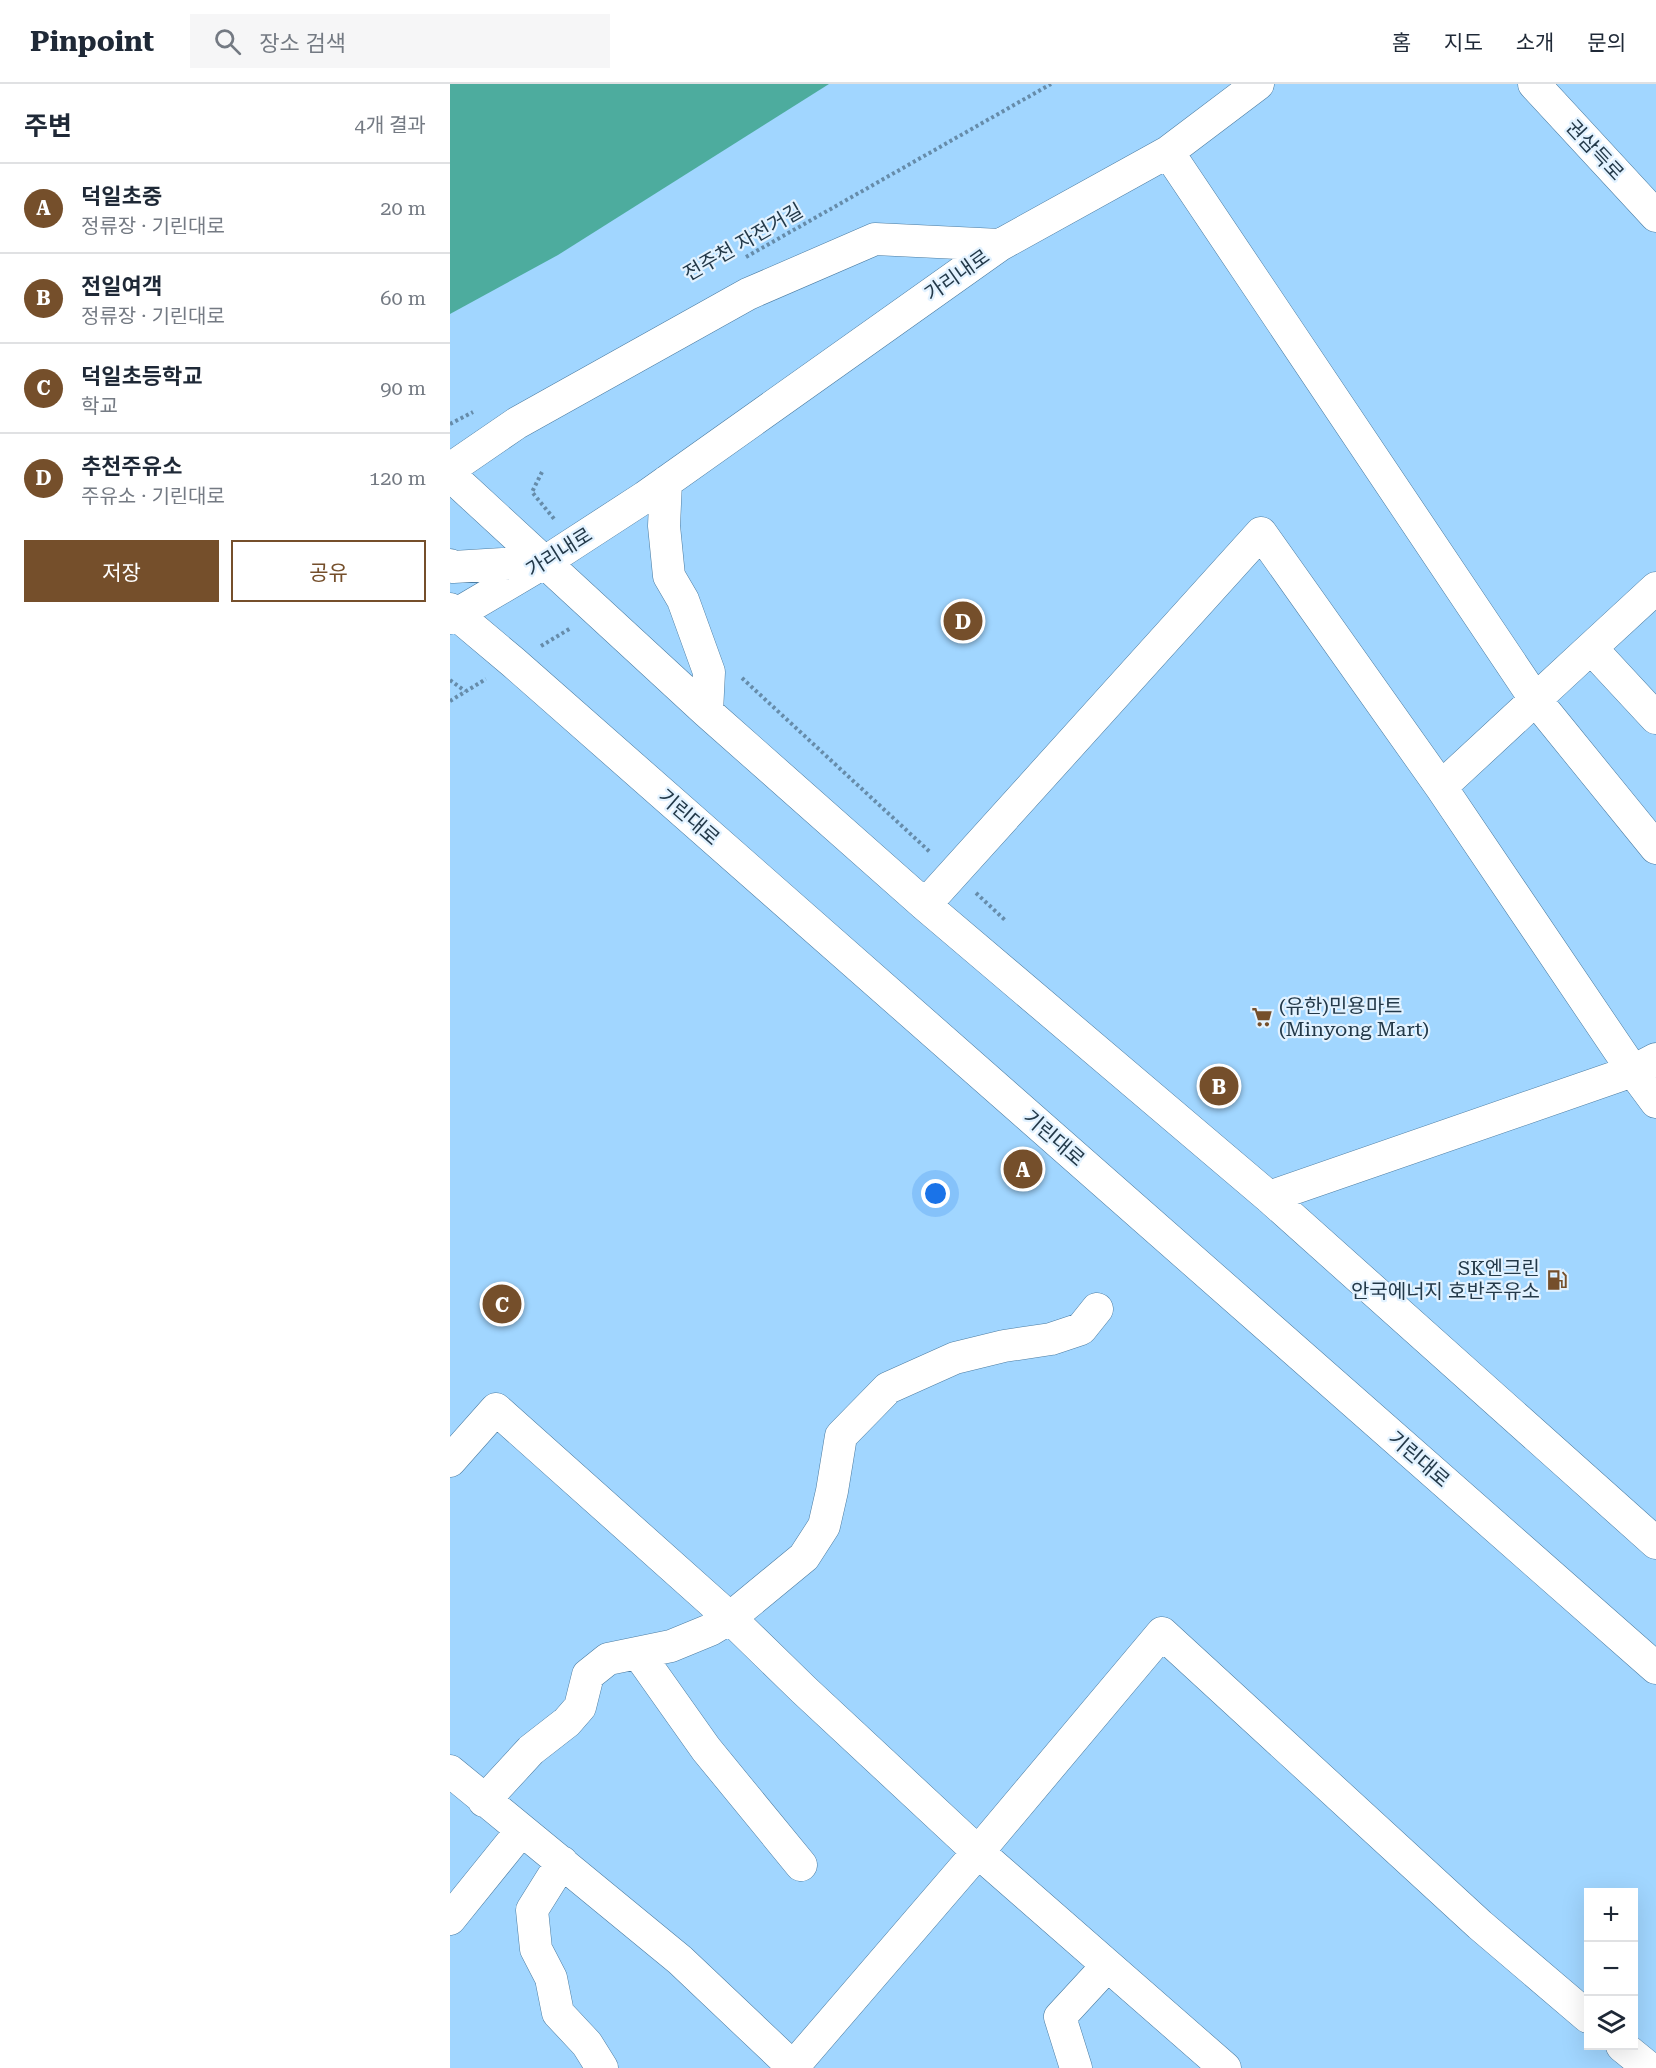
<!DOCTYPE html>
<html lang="ko">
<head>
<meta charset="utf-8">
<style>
  body { margin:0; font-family:"Roboto Serif","Noto Sans KR",serif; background:#f6f6f7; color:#1f2937 }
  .controls { position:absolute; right:18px; bottom:18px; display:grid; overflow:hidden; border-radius:0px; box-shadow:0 6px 24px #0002 }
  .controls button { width:54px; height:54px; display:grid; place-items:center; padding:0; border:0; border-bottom:2px solid #e0e1e3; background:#fff; color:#1f2937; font:30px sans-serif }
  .you { position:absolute; left:486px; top:1110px; width:21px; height:21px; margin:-15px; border:4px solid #fff; border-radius:50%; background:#1a73e8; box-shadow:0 0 0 9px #1a73e833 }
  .badge { display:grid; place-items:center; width:39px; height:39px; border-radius:50%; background:#754f2b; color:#fff; font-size:20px; font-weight:700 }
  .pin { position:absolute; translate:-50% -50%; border:3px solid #fff; box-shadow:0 2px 6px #0006 }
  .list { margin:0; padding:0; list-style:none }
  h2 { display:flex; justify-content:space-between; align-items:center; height:78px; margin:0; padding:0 24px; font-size:26px }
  h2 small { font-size:20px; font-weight:400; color:#747a83 }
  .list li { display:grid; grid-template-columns:39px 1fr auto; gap:18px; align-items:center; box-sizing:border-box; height:90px; padding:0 24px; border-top:2px solid #e0e1e3 }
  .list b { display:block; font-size:22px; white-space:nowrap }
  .list p { margin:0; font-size:20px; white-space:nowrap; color:#747a83 }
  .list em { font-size:20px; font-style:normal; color:#747a83 }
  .actions { display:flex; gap:12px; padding:18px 24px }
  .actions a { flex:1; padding:14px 0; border:2px solid #754f2b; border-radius:0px; text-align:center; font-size:21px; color:#754f2b }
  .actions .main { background:#754f2b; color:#fff }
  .icon { flex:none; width:33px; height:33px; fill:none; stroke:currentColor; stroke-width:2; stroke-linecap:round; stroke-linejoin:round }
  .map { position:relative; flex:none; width:1206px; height:1984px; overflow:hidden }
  header { display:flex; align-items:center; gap:36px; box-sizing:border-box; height:84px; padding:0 30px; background:#fff; border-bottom:2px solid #e0e1e3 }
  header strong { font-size:28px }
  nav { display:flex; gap:33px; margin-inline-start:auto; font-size:21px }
  .search { width:420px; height:54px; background:#f6f6f7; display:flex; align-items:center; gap:15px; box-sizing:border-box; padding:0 21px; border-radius:0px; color:#747a83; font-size:22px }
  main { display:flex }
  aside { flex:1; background:#fff }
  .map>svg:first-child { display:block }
</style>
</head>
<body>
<header>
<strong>Pinpoint</strong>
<div class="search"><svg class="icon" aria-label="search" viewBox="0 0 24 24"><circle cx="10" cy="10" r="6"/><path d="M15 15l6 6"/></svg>장소 검색</div>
<nav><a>홈</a><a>지도</a><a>소개</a><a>문의</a></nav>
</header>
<main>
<aside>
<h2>주변<small>4개 결과</small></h2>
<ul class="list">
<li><span class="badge">A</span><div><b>덕일초중</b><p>정류장 · 기린대로</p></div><em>20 m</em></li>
<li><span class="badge">B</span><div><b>전일여객</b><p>정류장 · 기린대로</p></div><em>60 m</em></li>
<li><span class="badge">C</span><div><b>덕일초등학교</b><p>학교</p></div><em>90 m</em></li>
<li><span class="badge">D</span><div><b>추천주유소</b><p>주유소 · 기린대로</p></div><em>120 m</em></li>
</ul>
<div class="actions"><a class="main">저장</a><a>공유</a></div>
</aside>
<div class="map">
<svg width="1206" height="1984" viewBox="0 0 1206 1984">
  <rect width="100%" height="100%" fill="#a1d6ff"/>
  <!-- water -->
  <path fill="#4dac9e" d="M0,0H379L108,171L0,230Z"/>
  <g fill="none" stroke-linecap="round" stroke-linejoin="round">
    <!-- minor casing -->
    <g stroke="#4b7ca2" stroke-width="33">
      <path id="minor" d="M1084,0L1206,132
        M718,68L1085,615L1206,764
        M0,385L67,339L298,210L425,155L550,161
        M0,391L257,628L475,821L819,1113L1206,1459
        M216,398L214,442L219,492L233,516L259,588L257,628
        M0,481L3,483L88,478
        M1206,504L1141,564L1206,634
        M0,525L63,578L1206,1584
        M0,534L95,478L195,413L550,161L718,68L808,0
        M991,703L1141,564
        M475,821L811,449L991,703L1183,987L1206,1018
        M819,1113L1183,987L1206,975
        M0,1377L46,1325L280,1534L354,1606L528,1768L775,1984
        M188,1569L256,1665L351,1781
        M0,1687L230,1876L344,1984
        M34,1717L81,1666L117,1638L130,1623L138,1591L158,1575L221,1562L260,1546L280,1534L354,1473L374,1442L382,1407L391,1352L438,1304L505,1274L554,1262L601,1255L631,1245L647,1225
        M112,1778L82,1826L86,1865L101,1894L108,1929L137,1960L152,1984
        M0,1835L71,1747
        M1172,1962L1199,1984
        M343,1983L528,1768L712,1549L1030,1841L1138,1933
        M626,1984L610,1933L657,1882"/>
    </g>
    <!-- path -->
    <path stroke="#668caa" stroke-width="4" stroke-dasharray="3 3" stroke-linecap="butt" d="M296,173L601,0
      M0,340L23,328
      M92,388L82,408L105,436
      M91,562L121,544
      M292,594L480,768
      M0,596L15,607
      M0,617L36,595
      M526,809L556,837"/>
    <!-- minor -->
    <use href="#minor" stroke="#fff" stroke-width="32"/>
  </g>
  <!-- icons -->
  <defs>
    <g id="supermarket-bare" transform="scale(1.62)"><path d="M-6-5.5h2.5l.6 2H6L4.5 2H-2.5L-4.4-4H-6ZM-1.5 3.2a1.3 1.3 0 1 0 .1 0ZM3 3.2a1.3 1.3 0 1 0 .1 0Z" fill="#754f2b" stroke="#e2f2ff" stroke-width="2.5" paint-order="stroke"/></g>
    <g id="fuel-bare" transform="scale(1.62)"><path d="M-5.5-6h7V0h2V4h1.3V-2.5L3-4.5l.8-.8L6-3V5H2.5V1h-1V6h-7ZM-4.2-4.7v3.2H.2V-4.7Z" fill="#754f2b" stroke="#e2f2ff" stroke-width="2.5" paint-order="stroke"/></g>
  </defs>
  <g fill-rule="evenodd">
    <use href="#supermarket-bare" x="812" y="933"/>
    <use href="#fuel-bare" x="1107" y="1196"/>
  </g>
  <g text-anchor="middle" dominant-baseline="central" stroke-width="4.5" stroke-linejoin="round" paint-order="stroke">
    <!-- street labels -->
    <g font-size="20" fill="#233949" stroke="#e2f2ff">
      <text transform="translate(1145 66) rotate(47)">권삼득로</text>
      <text transform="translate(293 158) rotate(-30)">전주천 자전거길</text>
      <text transform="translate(507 191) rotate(-35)">가리내로</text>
      <text transform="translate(109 468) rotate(-32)">가리내로</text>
      <text transform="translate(239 733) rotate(41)">기린대로</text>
      <text transform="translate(604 1054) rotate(41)">기린대로</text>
      <text transform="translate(969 1375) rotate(41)">기린대로</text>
    </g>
    <!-- poi labels -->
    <g font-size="20" fill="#233949" stroke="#e2f2ff" text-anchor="start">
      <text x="829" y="922">(유한)민용마트<tspan x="829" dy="23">(Minyong Mart)</tspan></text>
      <text x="1090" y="1184" text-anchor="end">SK엔크린<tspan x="1090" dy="23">안국에너지 호반주유소</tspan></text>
    </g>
  </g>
</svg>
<div class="controls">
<button>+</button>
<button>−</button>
<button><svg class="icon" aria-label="layers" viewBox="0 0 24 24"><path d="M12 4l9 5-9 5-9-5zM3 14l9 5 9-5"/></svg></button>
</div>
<div class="you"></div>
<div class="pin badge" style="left:573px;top:1085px">A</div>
<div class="pin badge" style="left:769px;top:1002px">B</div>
<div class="pin badge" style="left:52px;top:1220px">C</div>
<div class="pin badge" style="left:513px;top:537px">D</div>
</div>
</main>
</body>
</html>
